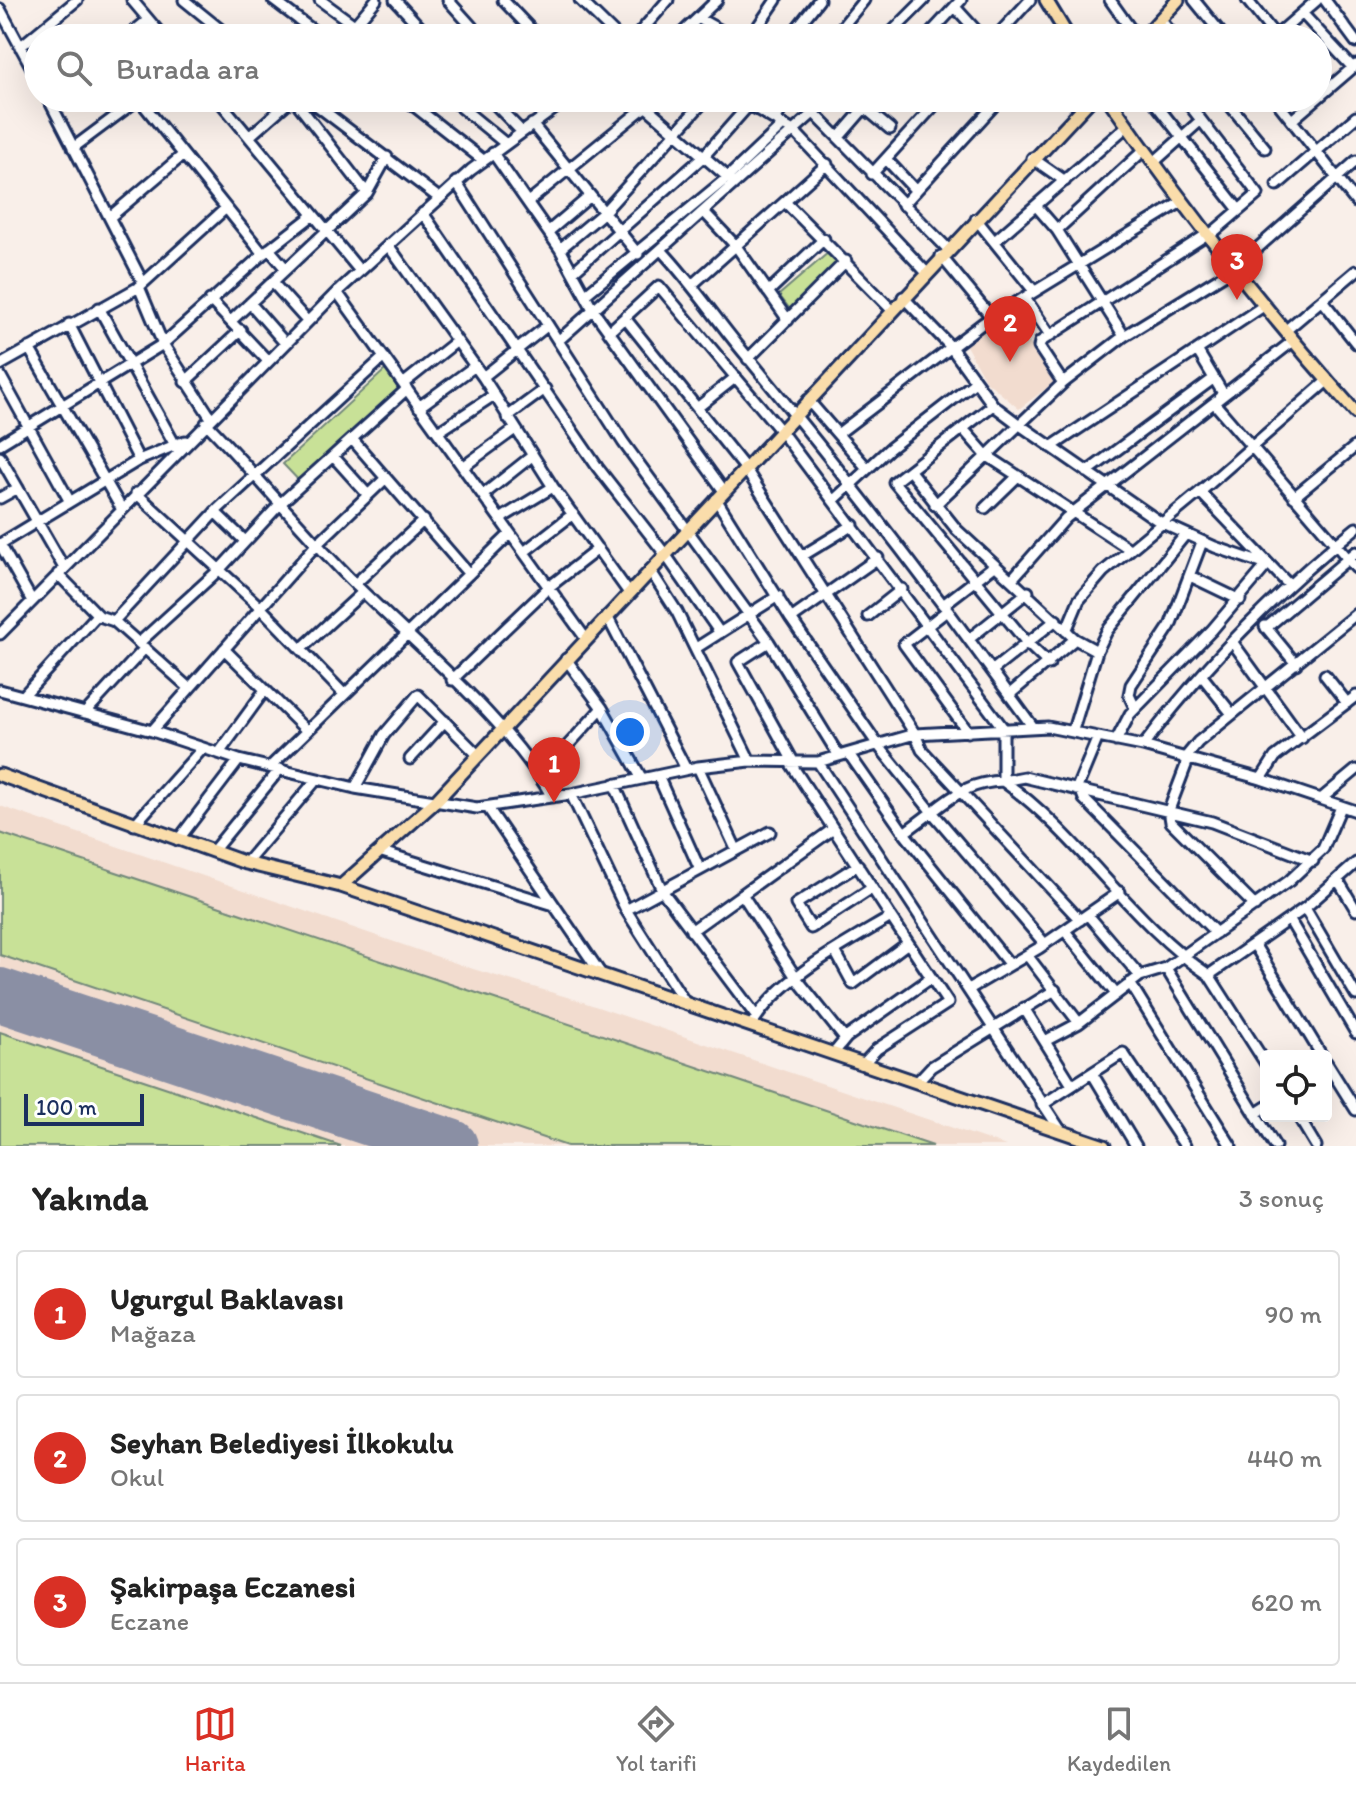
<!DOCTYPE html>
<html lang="tr">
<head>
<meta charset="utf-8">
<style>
  body { margin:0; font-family:Itim,sans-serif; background:#f2f2f2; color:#222 }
  .controls { position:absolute; right:24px; bottom:24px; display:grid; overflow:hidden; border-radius:8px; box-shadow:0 8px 32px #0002 }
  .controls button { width:72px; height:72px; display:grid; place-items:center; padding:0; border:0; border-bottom:2px solid #e0e0e0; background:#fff; color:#222; font:40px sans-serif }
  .scale { position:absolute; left:24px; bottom:20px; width:120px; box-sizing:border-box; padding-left:8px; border:4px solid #1b2f5e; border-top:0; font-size:22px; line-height:28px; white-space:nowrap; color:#1b2f5e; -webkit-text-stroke:6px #fff; paint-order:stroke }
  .you { position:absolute; left:630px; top:732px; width:28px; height:28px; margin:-20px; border:6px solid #fff; border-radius:50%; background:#1a73e8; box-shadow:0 0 0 12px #1a73e833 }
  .badge { display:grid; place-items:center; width:52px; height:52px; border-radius:50%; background:#d93025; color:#fff; font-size:26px; font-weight:700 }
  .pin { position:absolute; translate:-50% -66px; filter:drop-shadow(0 2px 4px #0008) }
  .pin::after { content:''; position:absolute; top:42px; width:28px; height:24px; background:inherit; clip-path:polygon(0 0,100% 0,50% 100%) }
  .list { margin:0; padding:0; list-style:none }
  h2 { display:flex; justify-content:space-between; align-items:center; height:104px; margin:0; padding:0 32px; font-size:34px }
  h2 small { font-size:26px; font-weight:400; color:#767676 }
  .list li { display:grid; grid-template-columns:52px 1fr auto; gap:24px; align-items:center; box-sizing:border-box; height:128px; margin:0 16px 16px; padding:0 16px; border:2px solid #e0e0e0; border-radius:8px }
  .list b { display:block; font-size:30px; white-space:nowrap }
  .list p { margin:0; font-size:26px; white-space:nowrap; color:#767676 }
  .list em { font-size:26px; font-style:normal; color:#767676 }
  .icon { flex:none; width:44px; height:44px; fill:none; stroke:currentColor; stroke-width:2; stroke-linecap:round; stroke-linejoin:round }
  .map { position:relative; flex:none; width:1356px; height:1146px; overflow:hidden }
  .search { position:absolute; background:#fff; box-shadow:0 8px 32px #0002; left:24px; right:24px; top:24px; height:88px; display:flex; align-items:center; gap:20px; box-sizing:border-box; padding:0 28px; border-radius:44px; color:#767676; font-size:30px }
  .sheet { height:536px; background:#fff }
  nav { display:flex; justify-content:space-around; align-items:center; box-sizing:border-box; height:112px; border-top:2px solid #e0e0e0; background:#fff; font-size:22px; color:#767676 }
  nav a { display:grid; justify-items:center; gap:4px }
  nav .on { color:#d93025 }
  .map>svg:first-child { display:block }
</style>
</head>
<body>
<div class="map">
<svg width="1356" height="1146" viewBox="0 0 1356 1146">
  <rect width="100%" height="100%" fill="#f9efe9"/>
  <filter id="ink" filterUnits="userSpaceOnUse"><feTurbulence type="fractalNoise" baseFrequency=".0125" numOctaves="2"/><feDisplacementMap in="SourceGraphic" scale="16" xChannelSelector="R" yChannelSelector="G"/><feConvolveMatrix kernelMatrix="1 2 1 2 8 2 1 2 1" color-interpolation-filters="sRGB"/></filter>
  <g filter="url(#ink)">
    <!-- built -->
    <path fill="#f2dccf" d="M1007,313L1057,380L1019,409L985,380L963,340Z
      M0,806L473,969L577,1000L1006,1146H0Z"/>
    <!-- green -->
    <path fill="#c8e197" stroke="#72887a" stroke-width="2" d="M829,252L838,262L793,313L779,295Z
      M386,369L400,392L304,486L283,464Z
      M0,833L933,1146H567L0,955Z
      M0,1032L341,1146H0Z"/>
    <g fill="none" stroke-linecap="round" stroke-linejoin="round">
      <!-- runway -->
      <path stroke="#8a8fa4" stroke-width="54" d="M0,995L451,1146"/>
      <!-- minor casing -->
      <g stroke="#1b2f5e" stroke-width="15">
        <path id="minor" d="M132,0L164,38
          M184,0L231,38
          M273,0L323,38
          M320,0L372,38
          M395,0L430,38
          M448,0L482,38
          M503,0L539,38
          M580,0L619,38
          M1110,0L1137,38
          M1194,0L1225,38
          M1247,0L1277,38
          M1325,0L1356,42
          M955,7L983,38
          M0,9L38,79
          M1302,13L1353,68
          M698,18L734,38
          M1160,19L1175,38
          M1276,36L1317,0
          M126,38L148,20
          M344,38L376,0
          M635,38L668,0
          M677,38L717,0
          M750,38L776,0
          M789,38L819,0
          M833,38L864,0
          M886,38L924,0
          M926,38L961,0
          M995,38L1030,0
          M20,47L77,0
          M48,98L142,281
          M217,98L360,271
          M307,98L439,198
          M404,98L483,160
          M450,98L506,144
          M489,98L522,132
          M536,98L549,112
          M636,98L731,180
          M738,98L795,132L926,272
          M1151,98L1239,210
          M1184,98L1258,194L1210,235
          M1224,98L1265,148
          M1274,98L1356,202
          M139,99L263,254
          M865,108L890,129
          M815,114L948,249
          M775,120L788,98
          M1292,120L1356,65
          M532,124L638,254
          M250,136L293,98L367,193
          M840,136L873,98
          M73,148L140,98
          M493,153L560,249L594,311L724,491
          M1032,158L1065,181
          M886,159L916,191
          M1153,163L1201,120
          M872,174L941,98
          M456,182L623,442L769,642L839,756
          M1277,185L1356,117
          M528,202L656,98
          M785,202L892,310
          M903,205L1001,98
          M1037,207L1057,230L1124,336
          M423,213L598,468L665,554L720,633
          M705,213L736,246L788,320
          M110,217L183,155
          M976,219L1034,291
          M1057,230L1144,150
          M549,231L589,197
          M996,240L1127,126
          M388,245L483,377L553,487L629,593
          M269,249L286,269
          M560,249L603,213L707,98
          M662,251C694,285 719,324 750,360C816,440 880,521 943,605L995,565
          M941,256L992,318
          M574,271L703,157L749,105
          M273,283L307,321
          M693,284L827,164
          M139,287L163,344L211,418
          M337,292L586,639
          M768,292L824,239
          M586,294L727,178L782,126
          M903,297L950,346L993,405L1017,423L1160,522L1215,547L1267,565L1212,630L1130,714L1116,741
          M1025,298L1050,335
          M210,300L267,360
          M1322,300L1356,343
          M250,303L285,343
          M99,308L175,445
          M625,318L745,468L915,734L922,750L1080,920
          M231,321L367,193L387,157
          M69,324L139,460
          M1285,331L1356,271
          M609,332L659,286L780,430L1003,728V781C972,782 956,793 932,812L1045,944
          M558,341L830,98
          M29,348L121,508
          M1197,350L1224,395
          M748,359L846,261
          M0,365L139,287L226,208
          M0,375L69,500
          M483,377L548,325
          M185,382L241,330
          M1063,383L1039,347L1040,342L1209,233
          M403,384L457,341
          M808,400L867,468
          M1215,404L1356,568
          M993,405L894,482L1028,644L1049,664
          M419,407L475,366
          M697,408L736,377
          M507,417L545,389
          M206,423C257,475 303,532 355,584C418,647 509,720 552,797
          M964,430L986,455L1128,548
          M438,432L494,395
          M839,433L983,323L1183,201
          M352,439L469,574
          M0,444L163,344L263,254L312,216
          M1051,447L1265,305
          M333,456L368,495
          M0,457L64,568
          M463,467L515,429
          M910,471L957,530L1075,639L1097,651
          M1087,472L1213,379
          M136,493L261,608L344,694
          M483,495L532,456
          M1294,497L1356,446
          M0,498L18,488
          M716,499L791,619L878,745L932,812L904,833L1010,965
          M834,500L889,449L974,383
          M935,505L1063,383L1124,336L1235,268L1356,161
          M985,508L1017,477
          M215,512L245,541
          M500,519L553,487
          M0,544L139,460L185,441
          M0,544L32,601
          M524,552L573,514
          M802,556L853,525
          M650,570L677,612L750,761
          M58,574L99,616L114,621L189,688
          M1190,576L1240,600
          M1013,578L1066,518L1293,341
          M355,584L424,520
          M1289,585L1200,492L1327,381
          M945,607L1033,727
          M948,610L904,644L968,732
          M607,616L686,769
          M868,616L902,589
          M791,619L878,558
          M114,621L218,509L384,357
          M1265,626L1296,664
          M1266,628L1356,552
          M1066,631L1079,600L1103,572L1200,492
          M0,634L337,292L471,170L569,98
          M969,639L1028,592
          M769,642L738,662L794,763
          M139,643L220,569L281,503L407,389
          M1233,643L1302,738
          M696,648L778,596
          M224,649L306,730
          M301,649L363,592
          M566,659L602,708L642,779
          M993,670L1056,620
          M1325,675L1347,703
          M1202,676L1232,714
          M452,680L549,587L598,549
          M0,690L152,731L239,760L355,788L477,808L571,794L698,767L750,761L818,762L915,734L1048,727L1143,746L1261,779L1356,811
          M1010,694L1075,639
          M24,695L97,615
          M1135,708L1129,695L1131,685L1170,626L1202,542
          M85,713L145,648
          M1073,730L1097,651L1107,631L1185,535
          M152,731L316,545L386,478
          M1143,746C1204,666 1277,591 1356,528
          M219,753L265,690
          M849,754L904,833
          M410,759L445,721
          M1184,759L1198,742L1356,614
          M1188,760L1169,810L1171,822L1255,906
          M818,762L1061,1131
          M791,764L891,917
          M270,767L510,534
          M698,767L736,849
          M540,776L602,708
          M658,776L700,870
          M1261,779L1275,757L1356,696
          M614,784L663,892L756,1016
          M355,788L384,735L418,695L478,755
          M1076,790L1098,737
          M1081,791L1084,799L1216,933
          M571,794L626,910L686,1004
          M1321,799L1356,770
          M488,808L601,974
          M134,825L203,748
          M178,840L239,760
          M213,851L280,769
          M382,852L551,904
          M1313,861L1212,822L1024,777L1003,781C1080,835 1131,923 1209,975L1305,908L1356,863
          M246,863L317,779
          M858,865L796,904L811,928L872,888
          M1338,880L1356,910
          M742,894L797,979L845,1039
          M1305,908L1356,995
          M626,910L770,832
          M1088,915L1140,976
          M1289,919L1356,1033
          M691,931L833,829
          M1065,931L1116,994
          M1254,944L1322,1056
          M835,951L853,984L908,943
          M1027,955L1079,1023
          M1166,968L1275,1146
          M1209,975L1266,1064
          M1130,983L1231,1146
          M969,989L1039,948L1120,892
          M1024,1008L1072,1085
          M751,1026C777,979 846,944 891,917L948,1003L877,1049L863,1064
          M1045,1041L1079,1023L1140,976L1166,968L1289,881L1323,849L1341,807
          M833,1054L847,1037L931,978
          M1326,1062L1356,1110
          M1092,1073L1136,1146
          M917,1082L931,1067L1055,990
          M1042,1105L1123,1053L1185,1146
          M1255,1114L1266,1107
          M1298,1116L1316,1146"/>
      </g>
      <!-- major casing -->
      <g stroke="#1b2f5e" stroke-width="17">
        <path id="major" d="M1046,0L1069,38
          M1143,38L1178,0
          M1108,98C1184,208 1267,313 1356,413
          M0,775L246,863L341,886L1104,1146
          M341,886L435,802L1092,98"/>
      </g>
      <!-- minor -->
      <use href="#minor" stroke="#fff" stroke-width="9"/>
      <!-- major -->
      <use href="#major" stroke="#faddab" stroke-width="11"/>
    </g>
  </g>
</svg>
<div class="controls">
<button><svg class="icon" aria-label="locate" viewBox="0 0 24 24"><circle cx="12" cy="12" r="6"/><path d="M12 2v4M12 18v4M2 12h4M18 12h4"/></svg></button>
</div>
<div class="scale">100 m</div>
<div class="you"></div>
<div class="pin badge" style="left:554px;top:803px">1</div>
<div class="pin badge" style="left:1010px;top:362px">2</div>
<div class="pin badge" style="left:1237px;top:300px">3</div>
<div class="search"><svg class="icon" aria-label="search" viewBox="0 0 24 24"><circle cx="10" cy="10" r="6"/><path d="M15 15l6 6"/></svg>Burada ara</div>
</div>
<section class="sheet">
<h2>Yakında<small>3 sonuç</small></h2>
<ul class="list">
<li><span class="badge">1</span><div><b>Ugurgul Baklavası</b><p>Mağaza</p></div><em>90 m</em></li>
<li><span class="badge">2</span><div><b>Seyhan Belediyesi İlkokulu</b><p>Okul</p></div><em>440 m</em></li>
<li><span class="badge">3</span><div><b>Şakirpaşa Eczanesi</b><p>Eczane</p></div><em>620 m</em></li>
</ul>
</section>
<nav>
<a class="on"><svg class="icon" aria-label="map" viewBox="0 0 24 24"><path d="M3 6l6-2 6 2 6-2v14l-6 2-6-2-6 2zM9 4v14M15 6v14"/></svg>Harita</a>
<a><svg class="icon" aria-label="directions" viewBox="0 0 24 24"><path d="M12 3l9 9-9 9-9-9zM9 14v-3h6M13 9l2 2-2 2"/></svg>Yol tarifi</a>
<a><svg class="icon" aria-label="saved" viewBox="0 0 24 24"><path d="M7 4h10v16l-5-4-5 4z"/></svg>Kaydedilen</a>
</nav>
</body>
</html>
